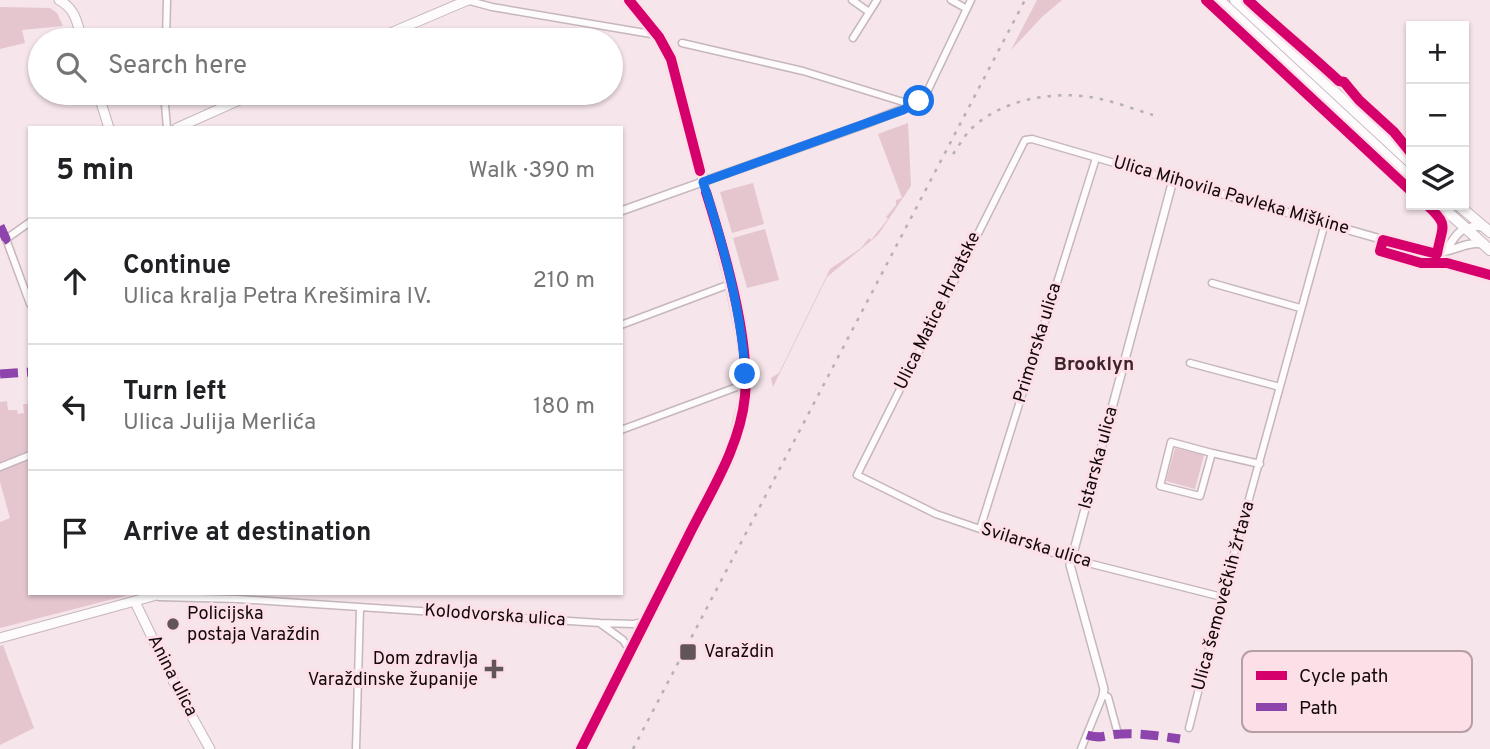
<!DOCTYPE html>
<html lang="en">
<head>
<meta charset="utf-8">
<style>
  body { margin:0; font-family:Overpass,sans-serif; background:#f2f2f2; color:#202124 }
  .controls { position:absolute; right:21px; top:21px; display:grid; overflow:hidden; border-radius:0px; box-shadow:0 2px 5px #0004 }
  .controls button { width:63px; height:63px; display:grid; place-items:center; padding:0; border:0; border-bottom:2px solid #e0e0e0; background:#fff; color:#202124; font:35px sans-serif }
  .stop { position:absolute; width:21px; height:21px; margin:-16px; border:5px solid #1a73e8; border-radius:50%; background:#fff }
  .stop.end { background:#1a73e8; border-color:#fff; box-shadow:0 2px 7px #0008 }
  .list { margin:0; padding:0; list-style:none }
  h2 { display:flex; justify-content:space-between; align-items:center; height:91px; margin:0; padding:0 28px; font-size:30px }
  h2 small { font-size:23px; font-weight:400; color:#757577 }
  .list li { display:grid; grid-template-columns:46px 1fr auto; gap:21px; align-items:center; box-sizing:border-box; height:126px; padding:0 28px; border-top:2px solid #e0e0e0 }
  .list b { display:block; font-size:26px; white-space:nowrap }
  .list p { margin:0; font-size:23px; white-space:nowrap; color:#757577 }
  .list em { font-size:23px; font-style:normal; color:#757577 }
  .icon { flex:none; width:38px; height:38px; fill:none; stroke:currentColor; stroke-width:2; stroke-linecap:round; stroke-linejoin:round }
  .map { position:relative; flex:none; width:1490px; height:749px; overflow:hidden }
  .search { position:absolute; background:#fff; box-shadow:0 2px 5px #0004; left:28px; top:28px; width:595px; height:77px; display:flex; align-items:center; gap:18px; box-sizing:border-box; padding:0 24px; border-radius:38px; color:#757577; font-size:26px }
  .panel { position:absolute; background:#fff; box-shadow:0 2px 5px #0004; left:28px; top:126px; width:595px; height:469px; border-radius:0px }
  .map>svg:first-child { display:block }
</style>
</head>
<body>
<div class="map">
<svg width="1490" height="749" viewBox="0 0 1490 749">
  <rect width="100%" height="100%" fill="#f6e5ea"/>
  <!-- green -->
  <path fill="#e5c6cf" d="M1037,0H1062L1043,16L1011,50Z
    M0,7L50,8L57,13L63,26L22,30L25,43L0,49Z
    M908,123L911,186L878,235L827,277L773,387L771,378L779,373L830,269L861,248L869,238L871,240L888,219L886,217L896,205V200L902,198L878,134Z
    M753,183L764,224L732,233L720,192Z
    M765,229L779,280L747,288L733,238Z
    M7,401L8,410H17L18,414L24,413L23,404H30V593H124L125,596L0,628V522L10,518L0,482V402Z
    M1175,448L1204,455L1195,489L1166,481Z
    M3,645L34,728L0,745V646Z"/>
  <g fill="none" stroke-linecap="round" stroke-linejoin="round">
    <!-- minor casing -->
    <g stroke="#c5b7bb" stroke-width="9">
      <path id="minor" d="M466,0L492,7L657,35
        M852,0L869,12
        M951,0L967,9
        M853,38L877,0
        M166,40L167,0
        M682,43L803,71L913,105L927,92L971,0
        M164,93L167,128
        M1173,180L1032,139L1025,140L857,475L936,514L980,529L1072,559L1222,597
        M30,222L6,239L30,304
        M1212,283L1300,308
        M621,325L730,284
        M1190,363L1280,387
        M621,430L745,384
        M1212,453L1171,442L1160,486L1200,496L1212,453L1260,464
        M0,467L30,455
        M980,529L1096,158
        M159,597L238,599L600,623L634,624L645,621
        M601,624L623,640L630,651
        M1189,728L1222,597L1325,223
        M356,749L360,608
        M1081,749L1103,695L1108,697L1118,734"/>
    </g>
    <!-- tertiary casing -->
    <g stroke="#c5b7bb" stroke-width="10">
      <path id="tertiary" d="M621,211L865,124L913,105
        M1447,250C1455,234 1463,224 1483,227
        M1103,695L1104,689L1070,565L1173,180L1430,253C1449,255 1463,241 1483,244"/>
    </g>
    <!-- secondary casing -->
    <g stroke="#c5b7bb" stroke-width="11">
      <path id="secondary" d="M59,0C76,9 77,23 82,40
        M374,40L468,0
        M98,93L109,128
        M177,128L255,93
        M135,602L181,697L210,749
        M0,638L164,593
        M581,749L731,450L744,397L743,348L730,284L677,79L665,47L629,0"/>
    </g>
    <!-- primary casing -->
    <g stroke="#c5b7bb" stroke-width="12">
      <path id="primary" d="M1219,0L1411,178
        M1235,0L1411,163
        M1440,205L1490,250
        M1458,205L1490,232"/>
    </g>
    <!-- minor -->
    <use href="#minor" stroke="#fefbfc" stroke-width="6"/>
    <!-- tertiary -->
    <use href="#tertiary" stroke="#fefbfc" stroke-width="7"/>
    <!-- secondary -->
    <use href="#secondary" stroke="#fefbfc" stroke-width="9"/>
    <!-- primary -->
    <use href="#primary" stroke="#fefbfc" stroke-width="10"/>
    <!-- rail -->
    <path stroke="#b6b2b4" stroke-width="2.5" stroke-dasharray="3.5 7" stroke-linecap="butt" d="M953,154C959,146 964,136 972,128C1002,100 1050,91 1090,97C1111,100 1133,109 1153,115
      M633,749L1025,0"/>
    <!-- quiet -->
    <path stroke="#8e44ad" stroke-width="9" stroke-dasharray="18 9" stroke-linecap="butt" d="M0,226L6,239L0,243
      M0,374L30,372
      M1087,735C1102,740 1106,734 1121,734C1141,733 1160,736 1180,739"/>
    <!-- cycleway casing -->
    <g stroke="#fcdfe7" stroke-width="15">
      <path id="cycleway" d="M629,0L659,37L671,59L700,171
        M1206,0L1411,191
        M1248,0C1278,28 1309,53 1339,81L1344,82L1359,100L1394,132L1411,153
        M1427,205C1450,226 1442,225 1437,254L1383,240L1380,251L1421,263H1447L1490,275
        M581,749C616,679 652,609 687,539C709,494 740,448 745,396C750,338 724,249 706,192"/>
    </g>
    <!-- cycleway -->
    <use href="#cycleway" stroke="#d6006c" stroke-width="10"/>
  </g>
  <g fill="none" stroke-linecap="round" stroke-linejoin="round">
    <!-- route -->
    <path stroke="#1a73e8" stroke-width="9" d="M745,374C742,314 722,240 703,182L903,110L919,101"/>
  </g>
  <!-- markers -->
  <g fill="#625559" stroke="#fcdfe7" stroke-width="2.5">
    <circle cx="173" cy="624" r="7"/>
    <rect x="679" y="643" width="18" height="18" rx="3.5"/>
    <path d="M490.5 658.5h7v7h7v7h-7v7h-7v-7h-7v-7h7z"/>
  </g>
  <g text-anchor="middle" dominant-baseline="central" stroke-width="6" stroke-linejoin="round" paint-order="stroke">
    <!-- street labels -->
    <g font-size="18" fill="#13080b" stroke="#fcdfe7">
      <text transform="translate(1231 196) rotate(16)">Ulica Mihovila Pavleka Miškine</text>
      <text transform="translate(938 311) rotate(-64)">Ulica Matice Hrvatske</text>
      <text transform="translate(1038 343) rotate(-73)">Primorska ulica</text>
      <text transform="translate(1099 458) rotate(-75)">Istarska ulica</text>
      <text transform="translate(1036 546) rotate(17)">Svilarska ulica</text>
      <text transform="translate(1224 596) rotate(-75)">Ulica šemovečkih žrtava</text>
      <text transform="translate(495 616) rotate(4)">Kolodvorska ulica</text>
      <text transform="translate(172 676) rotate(63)">Anina ulica</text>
    </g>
    <!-- poi labels -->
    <g font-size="18" fill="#13080b" stroke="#fcdfe7" text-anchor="start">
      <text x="187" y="614">Policijska<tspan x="187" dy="21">postaja Varaždin</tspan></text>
      <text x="704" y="652">Varaždin</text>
      <text x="478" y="659" text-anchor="end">Dom zdravlja<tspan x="478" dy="21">Varaždinske županije</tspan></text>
    </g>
    <!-- neighbourhood labels -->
    <g font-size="19" font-weight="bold" fill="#3d242c" stroke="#fcdfe7">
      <text x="1094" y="365">Brooklyn</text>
    </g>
  </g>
  <!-- legend -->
  <rect x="1242" y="651" width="230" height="81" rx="10" fill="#fcdfe7" stroke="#b69ea5" stroke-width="2"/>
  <rect x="1256" y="671" width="31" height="9" fill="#d6006c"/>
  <rect x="1256" y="703" width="31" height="8" fill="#8e44ad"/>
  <g font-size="19" fill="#13080b">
    <text x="1299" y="682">Cycle path</text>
    <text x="1299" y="714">Path</text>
  </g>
</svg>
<div class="controls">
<button>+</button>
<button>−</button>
<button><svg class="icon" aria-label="layers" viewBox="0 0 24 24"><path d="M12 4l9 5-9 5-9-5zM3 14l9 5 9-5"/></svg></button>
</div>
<div class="stop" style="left:919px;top:101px"></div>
<div class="stop end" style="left:745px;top:374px"></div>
<div class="search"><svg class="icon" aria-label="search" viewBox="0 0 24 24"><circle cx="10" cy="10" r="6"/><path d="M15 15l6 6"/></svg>Search here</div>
<section class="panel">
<h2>5 min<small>Walk · 390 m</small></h2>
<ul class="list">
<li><svg class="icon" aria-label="ahead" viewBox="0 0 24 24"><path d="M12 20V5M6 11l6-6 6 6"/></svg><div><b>Continue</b><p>Ulica kralja Petra Krešimira IV.</p></div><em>210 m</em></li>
<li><svg class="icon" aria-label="left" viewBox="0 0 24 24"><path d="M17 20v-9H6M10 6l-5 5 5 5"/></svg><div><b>Turn left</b><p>Ulica Julija Merlića</p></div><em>180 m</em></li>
<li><svg class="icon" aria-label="arrive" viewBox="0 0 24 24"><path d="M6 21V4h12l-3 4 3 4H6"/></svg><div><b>Arrive at destination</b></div></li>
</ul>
</section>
</div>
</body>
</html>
